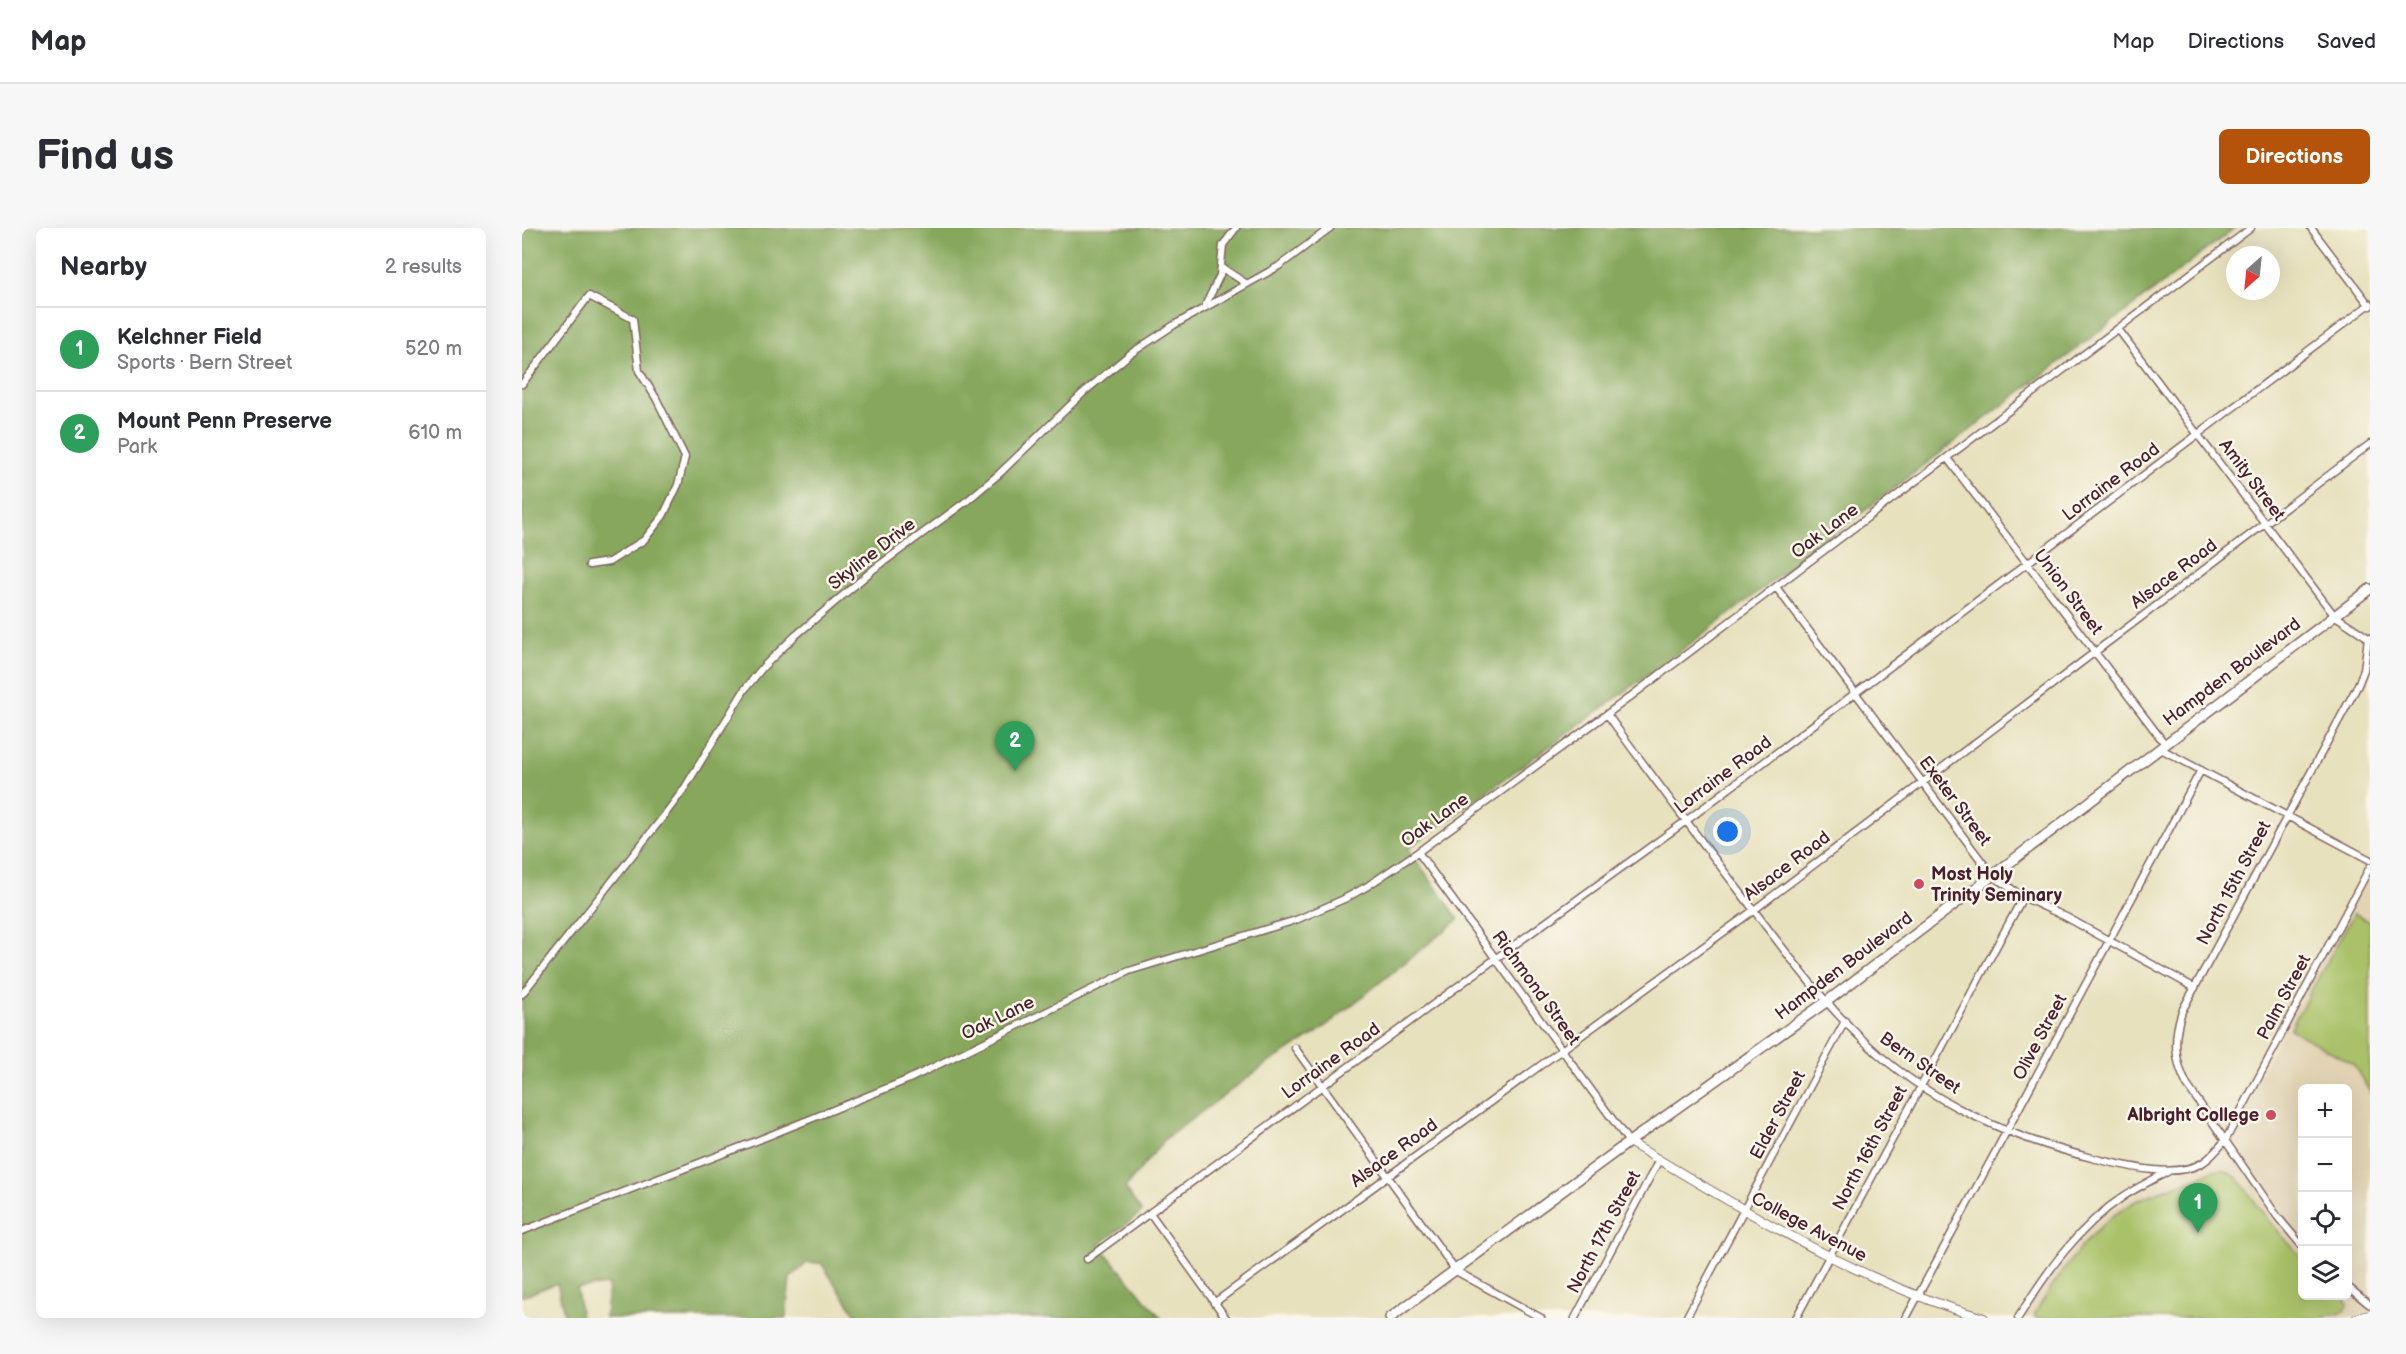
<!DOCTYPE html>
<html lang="en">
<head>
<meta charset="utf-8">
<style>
  body { margin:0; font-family:"Balsamiq Sans",sans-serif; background:#f7f7f7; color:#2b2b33 }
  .controls { position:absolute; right:18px; bottom:18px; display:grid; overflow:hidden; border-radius:9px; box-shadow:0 6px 24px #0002 }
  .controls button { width:54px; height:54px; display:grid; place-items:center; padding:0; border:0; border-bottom:2px solid #e1e1e2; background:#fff; color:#2b2b33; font:30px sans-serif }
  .compass { position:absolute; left:1704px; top:18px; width:54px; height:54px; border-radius:50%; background:#fff; box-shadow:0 6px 24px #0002; rotate:207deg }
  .you { position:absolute; left:1206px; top:604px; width:21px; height:21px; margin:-15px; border:4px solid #fff; border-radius:50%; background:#1a73e8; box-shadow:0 0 0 9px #1a73e833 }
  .badge { display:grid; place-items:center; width:39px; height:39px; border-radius:50%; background:#b45309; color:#fff; font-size:20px; font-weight:700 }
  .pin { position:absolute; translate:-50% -50px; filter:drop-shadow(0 2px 3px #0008) }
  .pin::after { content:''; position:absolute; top:32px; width:21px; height:18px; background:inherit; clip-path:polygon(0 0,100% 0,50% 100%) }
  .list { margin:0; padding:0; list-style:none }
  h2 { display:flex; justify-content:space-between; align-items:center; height:78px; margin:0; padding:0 24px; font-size:26px }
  h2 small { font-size:20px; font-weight:400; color:#7c7c81 }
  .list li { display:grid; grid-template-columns:39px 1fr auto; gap:18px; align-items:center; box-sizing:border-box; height:84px; padding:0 24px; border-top:2px solid #e1e1e2 }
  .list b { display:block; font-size:22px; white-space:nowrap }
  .list p { margin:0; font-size:20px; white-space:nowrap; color:#7c7c81 }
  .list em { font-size:20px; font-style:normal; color:#7c7c81 }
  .icon { flex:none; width:33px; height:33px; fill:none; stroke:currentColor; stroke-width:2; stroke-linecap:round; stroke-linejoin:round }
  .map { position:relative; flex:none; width:1848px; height:1090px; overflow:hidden; border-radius:9px }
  header { display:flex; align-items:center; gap:36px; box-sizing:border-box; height:84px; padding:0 30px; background:#fff; border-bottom:2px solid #e1e1e2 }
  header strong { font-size:28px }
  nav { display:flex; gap:33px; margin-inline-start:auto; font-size:21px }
  .intro { display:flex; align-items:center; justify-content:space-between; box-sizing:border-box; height:144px; padding:0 36px }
  h1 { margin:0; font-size:42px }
  .button { padding:15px 27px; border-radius:9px; background:#b45309; color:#fff; font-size:21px; font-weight:700 }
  main { display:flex; gap:36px; padding:0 36px }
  aside { flex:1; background:#fff; border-radius:9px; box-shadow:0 6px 24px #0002 }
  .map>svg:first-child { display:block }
</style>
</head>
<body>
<header>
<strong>Map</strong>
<nav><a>Map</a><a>Directions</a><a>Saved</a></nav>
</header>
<div class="intro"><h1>Find us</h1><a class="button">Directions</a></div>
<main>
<aside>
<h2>Nearby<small>2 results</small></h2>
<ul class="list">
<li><span class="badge" style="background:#2e9e5b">1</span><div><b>Kelchner Field</b><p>Sports · Bern Street</p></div><em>520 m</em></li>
<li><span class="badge" style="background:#2e9e5b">2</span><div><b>Mount Penn Preserve</b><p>Park</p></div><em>610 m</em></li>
</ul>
</aside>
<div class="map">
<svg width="1848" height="1090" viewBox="0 0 1848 1090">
  <rect width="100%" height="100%" fill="#fbf7ec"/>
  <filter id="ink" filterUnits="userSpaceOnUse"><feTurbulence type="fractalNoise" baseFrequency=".0167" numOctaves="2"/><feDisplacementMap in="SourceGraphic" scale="12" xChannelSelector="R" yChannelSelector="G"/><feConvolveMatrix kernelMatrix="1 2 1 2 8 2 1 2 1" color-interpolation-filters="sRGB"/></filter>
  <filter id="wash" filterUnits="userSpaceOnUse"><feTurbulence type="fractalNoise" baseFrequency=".008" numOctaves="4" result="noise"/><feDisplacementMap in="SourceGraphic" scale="24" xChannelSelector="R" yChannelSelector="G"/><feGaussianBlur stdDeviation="1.35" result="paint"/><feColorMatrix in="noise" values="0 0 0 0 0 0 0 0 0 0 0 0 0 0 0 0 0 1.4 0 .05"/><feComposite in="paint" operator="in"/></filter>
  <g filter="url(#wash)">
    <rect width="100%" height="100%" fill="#e7e1be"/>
    <!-- built -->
    <path fill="#e1d3b4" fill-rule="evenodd" d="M1848,639V1090H1498L1569,994L1703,913ZM1780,860H1826V1068H1780Z"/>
    <!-- green -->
    <path fill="#a9c167" stroke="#7a7049" stroke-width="1.5" d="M1832,685L1848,694V864L1831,836L1768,801Z
      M1692,942H1701L1715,949L1747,993L1780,1030V1068H1822L1825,1077L1822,1083L1800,1090H1513V1085C1540,1043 1569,996 1615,973C1640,960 1667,955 1692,942Z"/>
    <!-- forest -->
    <path fill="#86a75c" stroke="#686344" stroke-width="1.5" d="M0,0H1713L1151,429L886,621L937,691L795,805L746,835L643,911L603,960L620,984L577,1017L639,1090H336L299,1035H285L268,1050L264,1090H83L86,1057L55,1060L59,1090H43L35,1055L0,1069Z"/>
  </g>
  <g filter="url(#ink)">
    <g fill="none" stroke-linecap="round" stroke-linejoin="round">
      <!-- minor casing -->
      <g stroke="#81635e" stroke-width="9">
        <path id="minor" d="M1789,0L1848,78
          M699,39L725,56
          M682,80L698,47L701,17L714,0
          M1596,101L1812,387L1848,411
          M0,156L67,68L111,91L117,143L134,170L163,229L156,257L141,288L122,312L87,334L67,337
          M1425,230L1643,516
          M1254,359L1470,647L1501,669L1544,689L1673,760
          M1085,486C1128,546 1173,605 1218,664C1257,715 1295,768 1342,813C1405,874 1491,911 1574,931C1604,938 1652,951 1680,935C1689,930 1696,920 1703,913L1848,639
          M1637,520L1848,632
          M896,624L1107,914
          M0,766L141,589L162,561L223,461L241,439L273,408L352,341L446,272L477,246L561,165L608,126L652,97L757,38L808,0
          M773,820L934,1043L1019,1090
          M628,985L704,1090
          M0,1003L229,915L385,852L607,743L774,692L822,671L844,659L896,624L1096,478L1729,0
          M1780,1018L1755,988L1665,857C1652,832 1651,810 1660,783L1836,457L1842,442L1846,410
          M565,1031L973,731L1164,593L1848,76
          M1826,1059L1848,1077
          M692,1075L1232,682L1848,216
          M1053,1090L1137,932
          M1164,1090L1323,793
          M1274,1090L1501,669
          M1384,1090L1679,542
          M1496,1090C1525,1043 1556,999 1602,968C1616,959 1632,951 1647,943"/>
      </g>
      <!-- tertiary casing -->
      <g stroke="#81635e" stroke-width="10">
        <path id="tertiary" d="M1107,914C1221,981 1334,1054 1462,1090
          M1835,1090L1848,1087"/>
      </g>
      <!-- secondary casing -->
      <g stroke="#81635e" stroke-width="12">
        <path id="secondary" d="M868,1090L1107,914L1304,774L1848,361"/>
      </g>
      <!-- minor -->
      <use href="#minor" stroke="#fff" stroke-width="6"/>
      <!-- tertiary -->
      <use href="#tertiary" stroke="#fff" stroke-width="8"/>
      <!-- secondary -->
      <use href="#secondary" stroke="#fff" stroke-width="9"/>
    </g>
  </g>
  <!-- markers -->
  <g fill="#d1495b" stroke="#fbf7ec" stroke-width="2">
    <circle cx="1397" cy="656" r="6"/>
    <circle cx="1749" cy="887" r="6"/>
  </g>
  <g text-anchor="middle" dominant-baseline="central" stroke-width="5" stroke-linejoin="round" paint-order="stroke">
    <!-- street labels -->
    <g font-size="18" fill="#4a1f2b" stroke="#fbf7ec">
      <text transform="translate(1730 252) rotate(53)">Amity Street</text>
      <text transform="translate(1589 254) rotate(-37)">Lorraine Road</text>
      <text transform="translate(1303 303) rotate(-37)">Oak Lane</text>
      <text transform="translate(350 326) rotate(-38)">Skyline Drive</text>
      <text transform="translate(1652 346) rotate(-37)">Alsace Road</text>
      <text transform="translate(1546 364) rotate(53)">Union Street</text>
      <text transform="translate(1710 444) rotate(-37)">Hampden Boulevard</text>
      <text transform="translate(1201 547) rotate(-37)">Lorraine Road</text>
      <text transform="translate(1433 573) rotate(53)">Exeter Street</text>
      <text transform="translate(913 592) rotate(-36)">Oak Lane</text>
      <text transform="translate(1265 638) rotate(-37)">Alsace Road</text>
      <text transform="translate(1712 655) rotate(-62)">North 15th Street</text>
      <text transform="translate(1322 738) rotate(-37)">Hampden Boulevard</text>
      <text transform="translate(1014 760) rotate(54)">Richmond Street</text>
      <text transform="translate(1762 769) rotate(-62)">Palm Street</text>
      <text transform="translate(476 790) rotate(-26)">Oak Lane</text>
      <text transform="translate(1518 809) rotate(-62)">Olive Street</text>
      <text transform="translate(809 833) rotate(-36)">Lorraine Road</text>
      <text transform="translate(1398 835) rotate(35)">Bern Street</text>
      <text transform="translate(1256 887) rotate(-62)">Elder Street</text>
      <text transform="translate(1348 920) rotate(-62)">North 16th Street</text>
      <text transform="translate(872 925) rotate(-36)">Alsace Road</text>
      <text transform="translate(1287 999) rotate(28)">College Avenue</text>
      <text transform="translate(1082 1004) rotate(-62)">North 17th Street</text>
    </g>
    <!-- poi labels -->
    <g font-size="18" font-weight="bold" fill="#4a1f2b" stroke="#fbf7ec" text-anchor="start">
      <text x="1409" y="646">Most Holy<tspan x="1409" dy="21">Trinity Seminary</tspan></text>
      <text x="1737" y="887" text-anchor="end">Albright College</text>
    </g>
  </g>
</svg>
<div class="controls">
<button>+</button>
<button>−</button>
<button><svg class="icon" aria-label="locate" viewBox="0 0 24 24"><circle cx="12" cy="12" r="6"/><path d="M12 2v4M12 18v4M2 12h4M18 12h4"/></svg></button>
<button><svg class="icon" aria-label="layers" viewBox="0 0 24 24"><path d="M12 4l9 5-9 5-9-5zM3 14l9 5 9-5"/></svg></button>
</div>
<svg class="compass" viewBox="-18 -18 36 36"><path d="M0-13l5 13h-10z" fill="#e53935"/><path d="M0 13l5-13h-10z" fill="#7c7c81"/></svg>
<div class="you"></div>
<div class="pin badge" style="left:1676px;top:1005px;background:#2e9e5b">1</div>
<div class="pin badge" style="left:493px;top:543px;background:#2e9e5b">2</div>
</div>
</main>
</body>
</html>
